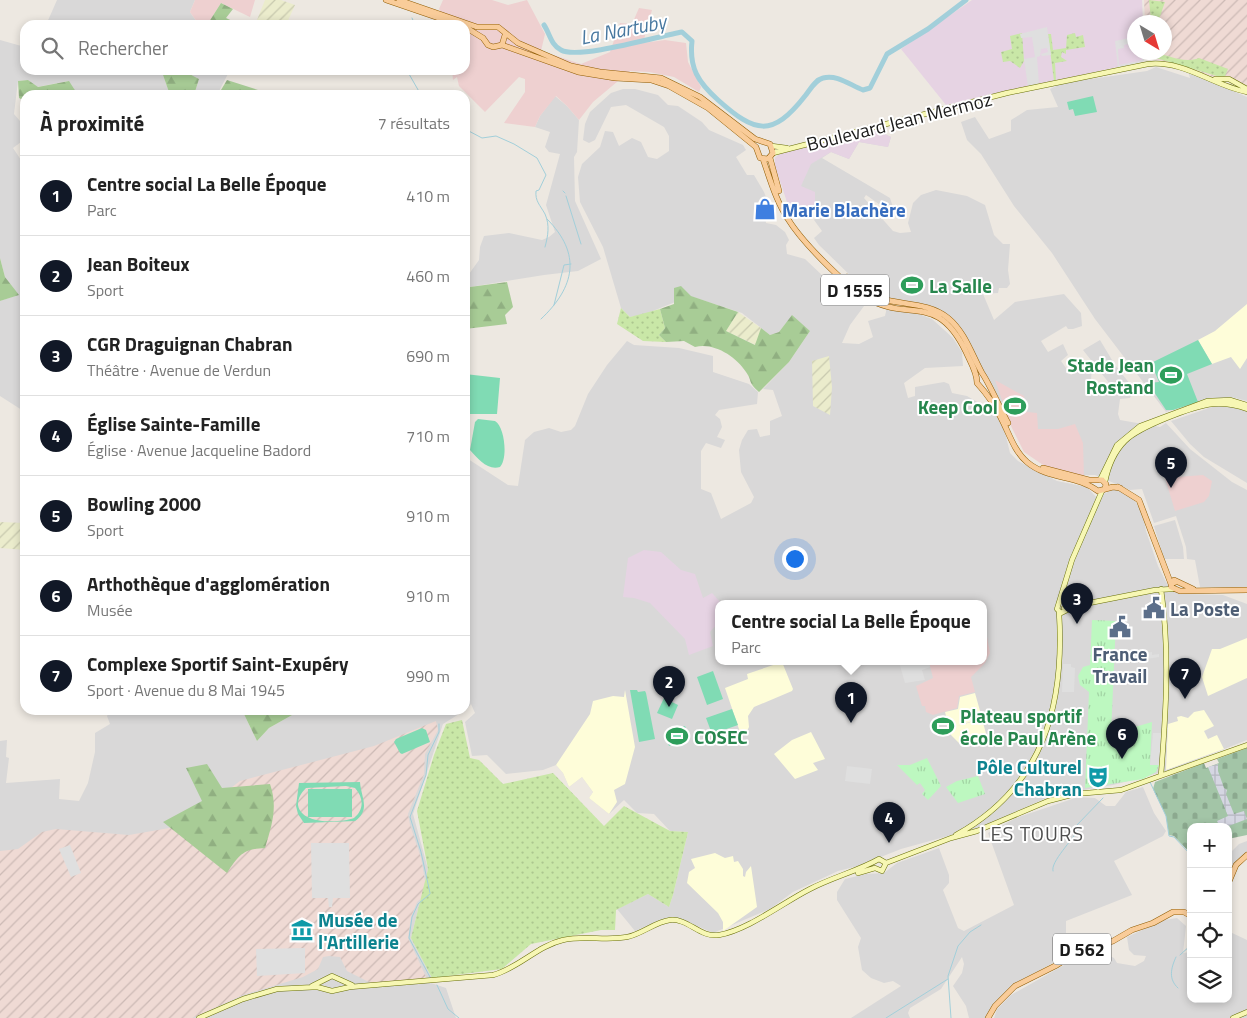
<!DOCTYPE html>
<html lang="fr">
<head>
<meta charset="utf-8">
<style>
  body { margin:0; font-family:"Titillium Web",sans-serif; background:#f6f6f6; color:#222 }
  .controls { position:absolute; right:15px; bottom:15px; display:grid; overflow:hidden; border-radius:10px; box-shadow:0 2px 8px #0003 }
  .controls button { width:45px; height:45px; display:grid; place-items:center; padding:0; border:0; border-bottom:1px solid #e0e0e0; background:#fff; color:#222; font:25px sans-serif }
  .compass { position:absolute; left:1127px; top:15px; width:45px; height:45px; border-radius:50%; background:#fff; box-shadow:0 2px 8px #0003; rotate:142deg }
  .you { position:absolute; left:794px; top:558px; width:18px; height:18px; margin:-12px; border:4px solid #fff; border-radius:50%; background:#1a73e8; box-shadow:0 0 0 8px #1a73e833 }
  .badge { display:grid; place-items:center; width:32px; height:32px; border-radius:50%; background:#111827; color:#fff; font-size:16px; font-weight:700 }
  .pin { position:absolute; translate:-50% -41px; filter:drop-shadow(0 1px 2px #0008) }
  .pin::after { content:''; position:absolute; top:26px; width:18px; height:15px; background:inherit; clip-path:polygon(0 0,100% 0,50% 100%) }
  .popup { position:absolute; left:715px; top:600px; width:272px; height:65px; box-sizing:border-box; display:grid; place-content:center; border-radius:10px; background:#fff; filter:drop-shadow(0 1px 4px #0005); font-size:16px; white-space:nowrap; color:#767676 }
  .popup b { font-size:19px; color:#222 }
  .popup::after { content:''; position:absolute; left:50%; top:100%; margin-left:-10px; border:10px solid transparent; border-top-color:#fff }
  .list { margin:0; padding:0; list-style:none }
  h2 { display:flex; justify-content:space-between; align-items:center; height:65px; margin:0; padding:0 20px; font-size:21px }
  h2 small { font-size:16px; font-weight:400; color:#767676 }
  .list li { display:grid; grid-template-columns:32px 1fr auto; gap:15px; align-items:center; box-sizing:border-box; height:80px; padding:0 20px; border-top:1px solid #e0e0e0 }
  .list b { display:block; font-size:19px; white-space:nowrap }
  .list p { margin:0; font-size:16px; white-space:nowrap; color:#767676 }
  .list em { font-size:16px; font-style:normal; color:#767676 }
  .icon { flex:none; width:28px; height:28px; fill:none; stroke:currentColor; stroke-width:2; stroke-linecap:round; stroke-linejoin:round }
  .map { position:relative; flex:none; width:1247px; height:1018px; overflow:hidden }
  .search { position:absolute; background:#fff; box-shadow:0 2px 8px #0003; left:20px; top:20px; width:450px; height:55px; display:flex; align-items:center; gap:12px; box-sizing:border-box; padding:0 18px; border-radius:15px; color:#767676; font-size:19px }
  .panel { position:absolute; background:#fff; box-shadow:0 2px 8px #0003; left:20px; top:90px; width:450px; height:625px; border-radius:15px }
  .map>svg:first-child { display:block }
</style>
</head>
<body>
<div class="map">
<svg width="1247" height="1018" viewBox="0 0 1247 1018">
  <defs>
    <pattern id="military-furrows" width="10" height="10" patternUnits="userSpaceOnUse" patternTransform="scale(1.25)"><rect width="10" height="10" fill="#efdad4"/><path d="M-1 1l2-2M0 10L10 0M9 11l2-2" fill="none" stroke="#ccbab5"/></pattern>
    <pattern id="farmland-furrows" width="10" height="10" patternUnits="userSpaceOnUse" patternTransform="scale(1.25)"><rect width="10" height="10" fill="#ebeccc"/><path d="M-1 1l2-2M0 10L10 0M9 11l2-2" fill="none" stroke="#c9caaf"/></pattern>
    <pattern id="grass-dots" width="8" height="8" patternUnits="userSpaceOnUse" patternTransform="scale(1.25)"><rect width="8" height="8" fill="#c9e7a7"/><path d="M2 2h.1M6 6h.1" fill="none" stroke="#acc68f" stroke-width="1.8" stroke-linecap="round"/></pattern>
    <pattern id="forest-firs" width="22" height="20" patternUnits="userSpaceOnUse" patternTransform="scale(1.25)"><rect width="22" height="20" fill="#a8cc96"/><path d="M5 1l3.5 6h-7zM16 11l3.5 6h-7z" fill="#90af81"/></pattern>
    <pattern id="cemetery-stones" width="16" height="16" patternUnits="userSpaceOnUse" patternTransform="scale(1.25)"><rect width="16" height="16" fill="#a3c5a7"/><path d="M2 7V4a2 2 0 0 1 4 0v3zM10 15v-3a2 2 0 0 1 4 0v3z" fill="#8ca98f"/></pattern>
    <pattern id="park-tufts" width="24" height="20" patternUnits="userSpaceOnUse" patternTransform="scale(1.25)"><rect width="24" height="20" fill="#bdf8c0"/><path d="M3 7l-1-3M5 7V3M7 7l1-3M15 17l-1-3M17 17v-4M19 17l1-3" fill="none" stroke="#a2d4a4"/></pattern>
    <pattern id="plaza-grid" width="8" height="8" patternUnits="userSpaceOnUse" patternTransform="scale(1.25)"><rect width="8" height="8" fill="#d5d6e2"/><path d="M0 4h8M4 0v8" fill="none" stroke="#b6b7c1"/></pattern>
  </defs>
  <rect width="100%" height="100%" fill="#ede8e1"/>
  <!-- residential -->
  <path fill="#d9d8d8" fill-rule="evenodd" d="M57,0H195L190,12L199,25H46Z
    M0,40L25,47V70H179L163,75L170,95H78L68,81L37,87L28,80L18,81L14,114L25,127V139L13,148L23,163L20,174L25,175V412L0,396V301L18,295L5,277L0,258Z
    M1156,67L1190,78L1189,74L1198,76L1247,97V401L1231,397L1210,399L1166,412L1095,319L1052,253L1014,206L981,154L967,140L961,122L975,117L989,139L1011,131V120L1027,110L1058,107L1050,89L1063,83L1147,71Z
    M182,70H230L217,95H194L199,79Z
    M623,89H635L658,95L668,105L678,106L702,122L709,130L743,145L746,150L736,157L747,175H754L764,192L771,210L765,216L766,223L776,225L785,232L789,240L786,245L787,254L805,259L842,294L857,296L867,302L850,325L842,343L859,344L873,337L868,321L885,316L887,307L911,311L932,319L953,338L962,352L963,366L925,368L904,383L908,398L915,396V387L944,382L949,384L952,393L967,396L994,412L1004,428L1010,453L1018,461L1057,481L1087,487L1096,497L1115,489L1126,490L1142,510L1146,531L1158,566L1166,582L1175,591L1185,594L1223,595L1247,604V740L1174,769L1113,785L1053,795L984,826L901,849L858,866L838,871L793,892L770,909L713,933L679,918L661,920L635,931L617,909L648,894L669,907L673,895L688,832L670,831L654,814L637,813L624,800L609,814L589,798L593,792L582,777L569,787L563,773L556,765L543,770L506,774L487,755L472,756L465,722L475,713L471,704L467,709L443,724L413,814L428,869L411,938L432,978L431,983L446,988L456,1018H0V741L7,740L6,757L9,758L6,783L60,779L59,799L79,801L88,783L95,752V733L110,724L107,716L111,710H242L257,741L269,728L301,710H465V457L508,485L518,486L525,440L534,432L549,428L561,432L571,430L575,426L588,394L607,365L627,341L634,345L679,348L713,356V372L749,384L758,392L757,404L719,410L715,415L720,419L722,427L717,437L725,440L721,448L706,443L701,451V489L711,493L721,519L751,503L754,497L741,472L739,450L742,440L748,430L757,429L760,437L770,435V421L782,416L773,390L763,389L789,362L810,331L792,316L779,332L770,335L742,313L690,296L643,315L630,317L621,308L603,247L580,202L578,177L582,164L600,147L605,131L613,132L619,146L632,138L641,142L648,157L657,159L669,151V136L664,127L626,105L611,107L595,140L589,143L583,140L585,124L590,112L611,93ZM718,604H984V662H718Z
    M555,96L567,106L579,120L577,152L574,157L575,201L601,259L578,271L544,275L470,287L469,274L479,260L480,247L484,236L509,233L542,240L549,237L555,232L546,205L560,154L549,152L545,147L550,132L535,127L540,116Z
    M876,130L891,137L888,147L859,142L849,159L831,152L822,158L890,198L894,210L890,212L869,197L866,195L864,198L893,231L900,233L911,232L908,223L913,203L921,195L936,190L967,196L985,205L994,235L1003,244H1010L1008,270L1010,284L1007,288H999L998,293L983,294L994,320L1015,302L1064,294L1081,313L1082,326L1073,329H1068L1066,326L1041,341L1048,352L1063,344L1068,355L1061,361L1071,375L1085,366L1092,367L1091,380L1094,386L1108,388L1109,383L1083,350L1100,340L1115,365L1134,389L1130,398L1120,399L1118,414L1120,420L1160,427L1166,423L1190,449L1232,482L1247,490V587H1200L1195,560L1187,559L1186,547L1176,516L1154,523L1142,489L1130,490L1095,475H1082L1010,419L955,321L946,314L872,293L859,284L819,245L814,238L822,231L814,220L820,213L815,207L788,205L775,158L781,153Z
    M1212,407H1230L1247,411V483L1204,457L1190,444L1171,421Z
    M1175,520L1183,547L1184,559H1164L1154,526Z
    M1143,787L1154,813L1166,831L1163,836L1114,861L1132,895L1066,921V939L1073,952L1018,982L996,1003L985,1018H969L966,1006L953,986L962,973L964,964L962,957L941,989L910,1008L908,1013L910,1018H851L901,986L893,981L884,983L871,978L862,970L858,947L861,938L837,900V892L845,879L866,874L884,873L897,863L939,848L949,875V883L943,890L958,928L964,931L1014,905L988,833L1016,818L1078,797L1095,798L1106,806H1115L1126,792Z
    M1247,841V854L1228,878V855L1239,844Z
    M1177,918L1186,926L1183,953L1191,952V999H1228V931L1247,940V1018H994L997,1009L1011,995L1080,956L1098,950L1114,958L1117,963L1135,966L1144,961L1146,956L1134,955L1129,950L1127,937L1164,920Z"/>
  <!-- commercial -->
  <path fill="#eed0d0" d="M195,0H255L250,17L221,3L207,25H199L190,12Z
    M443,0H492L508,5L527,0L545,34L541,51L581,64L610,52L620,23L632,24L639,8L652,10L643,43L665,40L686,43L688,62L701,87L699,92L674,77L649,72L630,71L593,102L579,120L567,106L556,96L540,116L535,127L504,123L525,92V79L519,77L485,112L459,86L457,77L453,80L452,70H465V25H449L439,9Z
    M995,380L1024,396L1027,412L1037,413L1038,429H1058L1075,424L1083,443L1084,477L1049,469L1024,452L1011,426Z
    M1203,475L1212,481L1209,496L1204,502L1175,511L1165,478Z
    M984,620L990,653L985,663L971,677L975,692L959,696L957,708L933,715L926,712L925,706H922L916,686L933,678L929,662H984Z"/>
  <!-- industrial -->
  <path fill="#e6d3e3" d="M972,0H1142L1143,22H1134V52L1144,53V61L946,105L901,49Z
    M876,130L891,137L888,147L859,142L849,159L831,152L811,164L801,186L815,192V207L788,205L775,166V158L781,153Z
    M644,550L661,552L681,570L695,574L703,598L712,593L722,604H718V623L710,632L713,646L689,655L685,639L650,603L634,598L623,597L628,558Z"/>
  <!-- education -->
  <path fill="#fefdd9" d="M1247,304V358L1240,369L1231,357L1212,364L1198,340L1215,331Z
    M1247,638V678L1208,696L1202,677L1212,649H1220Z
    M782,662L793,689L792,691L754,707L748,716L749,727L746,733L740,732L725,688L748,679L747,674Z
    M625,690L635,747L625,784L614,790L617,802L609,814L589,798L593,792L582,777L569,787L563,773L556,765L590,714L593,701L613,696L624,697Z
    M975,693L982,718L957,726L982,719L987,737L979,743L962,746L951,735L945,712L958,709L960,697Z
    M1204,710L1214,726L1204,731L1208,739L1217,735L1224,749L1166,770L1168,724L1178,721L1177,717L1181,716L1188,718L1194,712Z
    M811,732L825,759L813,763L818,770L795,779L774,754L792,740Z
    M715,853L725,858L733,856L734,862L738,861L743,869V876L745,877L746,872L751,866L757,907L723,931V922L718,913L687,883L689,872L695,868L691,859Z"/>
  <!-- military -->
  <path fill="url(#military-furrows)" d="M1144,0H1247V87L1149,57L1147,53L1164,52V22H1145Z
    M436,721L438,730L425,754L424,774L408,814L410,825L421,858L427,893L417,902L411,917L408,938L427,979L373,984L347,971L340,957L329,956L323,957L318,969L303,977L243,995L192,1018H0V851L18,849L42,832L56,829L129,835L181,826L240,781L374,746Z"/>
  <!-- farmland -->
  <path fill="url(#farmland-furrows)" d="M265,0H281L295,5L286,25H255Z
    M738,312L761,328L756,345L726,331Z
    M829,356L832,387L830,415L813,406L812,361Z
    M0,522L25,523V550L0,548Z"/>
  <!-- grass -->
  <path fill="url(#grass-dots)" d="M1149,0L1165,2L1158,22L1151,20Z
    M1022,33L1024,61L1020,68L1010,61L1003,62L1001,52L1012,49L1010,36Z
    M1075,33L1076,37L1083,35L1085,47L1066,50V54L1062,52L1061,57L1067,61L1055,63L1056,80L1054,81L1048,34H1051L1053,50L1066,48L1067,35Z
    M1149,53C1166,52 1182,65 1199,58L1228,69L1225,76L1220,77L1156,58Z
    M621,308L630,317L660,309L665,328L659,335L666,342L643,341L617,324Z
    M462,720L470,758L479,760L503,784L553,773L604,826L624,806L670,831L688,832L673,895L669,907L648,894L616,910L615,930H601L531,944L502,969L432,978L411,938L428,869L417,811L434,755L446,724Z"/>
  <!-- forest -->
  <path fill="url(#forest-firs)" d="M221,3L233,9L226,18L241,25H207Z
    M182,70L199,79L194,95H170L163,75Z
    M28,80L38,87L69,81L78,95H25V101L19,98L18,81Z
    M227,80L258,90L256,95H218Z
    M0,258L5,277L19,295L0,301Z
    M465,281L470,287L507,282L513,307L505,315L507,324L465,329Z
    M681,286L691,296L738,312L726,331L755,345L761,328L770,335L779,332L792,315L810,331L789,362L759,392C747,381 753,382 746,372C736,356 713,342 695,347L684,341L666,342L659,335L665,328L660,309L674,304V288Z
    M242,710H301L269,728L257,741Z
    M207,764L222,788L270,784C278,807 272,825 265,848C243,849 239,855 227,873L163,822L202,801L186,768Z"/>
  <!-- cemetery -->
  <path fill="url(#cemetery-stones)" d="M1247,748V835L1228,839V827H1191V854L1174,836L1169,835L1166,816L1153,789L1155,782L1204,763L1206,768L1219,763L1217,759Z"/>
  <!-- park -->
  <path fill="url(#park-tufts)" d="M1092,620L1116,621L1111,734L1152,722L1150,765H1159L1156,772L1143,779L1085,788L1089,692L1080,685L1078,676L1083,667L1090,665Z
    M927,758L941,786L928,800L922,794L925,790L920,783L917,785L897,765H910Z
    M978,776L985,794L958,803L946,787L957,781Z"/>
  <!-- pitch -->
  <path fill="#80dbb4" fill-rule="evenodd" d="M1093,96L1097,112L1075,116L1073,109L1069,110L1067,102Z
    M1198,340L1212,364L1187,374L1198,402L1173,410H1166L1148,383L1159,382L1151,363Z
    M465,374L500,378L497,414H465Z
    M478,419L495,421C505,427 508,459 500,467C488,471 478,459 470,450L475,422Z
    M713,671L723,699L707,705L697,677Z
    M630,690H637L638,692L645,691L646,693L655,739L639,742Z
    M664,698L678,705L672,719L657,713Z
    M732,709L738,725L712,734L706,718Z
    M678,726L679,728L685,726L689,737L669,746L665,735L669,733L668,730Z
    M422,728L426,730L430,742L402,754L400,753L394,742L396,739Z
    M360,782C361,797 371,810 355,821L304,823L298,814L296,806L299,783ZM346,786L355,788C364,798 364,810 354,818C340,823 301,825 298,805C298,798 301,793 306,788Z
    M308,789H352V817H308Z"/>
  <!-- parking -->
  <path fill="#dfdfdf" d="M1047,27L1051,55L1042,56L1041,54L1048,52L1047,48L1041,49L1040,56L1037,57L1039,84L1028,87L1024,59L1035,57L1032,37L1021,38L1020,34Z
    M1134,37V44L1132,47L1129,48L1128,44L1124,45V48L1118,49L1119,65L1140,61L1143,59L1142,53H1144V61L1118,68L1115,41Z
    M1152,652V655L1159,654V657L1116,664L1115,657Z
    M899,662H929L930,667L922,670L925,680L905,683Z
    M1063,664H1071V667L1075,668L1074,692H1062Z
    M1153,733H1161L1159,765H1150Z
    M847,766L872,769L870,784L845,781Z
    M311,843H349L350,898H333L332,907H329L328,898H312Z
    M70,845L81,873L71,877L59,849Z
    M305,948V973L257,976L256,949Z"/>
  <!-- plaza -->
  <path fill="url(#plaza-grid)" d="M1218,764V771L1224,788L1227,790L1226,794L1234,814L1244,811L1247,819L1226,827H1220L1217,821L1228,816L1208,767Z"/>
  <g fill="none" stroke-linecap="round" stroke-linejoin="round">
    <!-- stream -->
    <path stroke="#a2cfda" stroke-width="1" d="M412,18L415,25
      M409,70V74L421,95
      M465,129L482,138L496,136L514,144L537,158L546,175L539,190L536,191C535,201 540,205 545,214C550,225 548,236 545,247
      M563,191L565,193
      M566,196L581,244
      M554,305L564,265L571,264
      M541,319C575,287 582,254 547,219
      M1150,782L1166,816L1169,836L1174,837L1191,855
      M1077,825L1103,798
      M1053,871C1050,862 1073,840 1079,828
      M430,893L421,852L410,817L426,775L428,755L439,732V724
      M430,894L418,904L412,917L409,938L430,977
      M1180,955L1191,945
      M1176,957C1171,968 1168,979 1178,988
      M437,985L448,1009L459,1018
      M886,1018L948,979
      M951,1018L948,976L958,946L970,932L981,925"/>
    <!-- river -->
    <path stroke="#a2cfda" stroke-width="5" d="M544,25C550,34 551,45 561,50C578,60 659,36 682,32L692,41C689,68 698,82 718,100C755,133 772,138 805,96C810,90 815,80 823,78C837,74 850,85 863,90L870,88L887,54L928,29L966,0"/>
    <!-- secondary casing -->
    <g stroke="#676e07" stroke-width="5.5">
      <path id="secondary" d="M1215,79H1229L1247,89
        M772,146L787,148
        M773,153L1007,93L1148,64C1184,60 1214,86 1247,92
        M1100,480L1117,445L1140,426L1207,401L1230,400L1247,405
        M1105,482C1108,467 1114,452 1125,441C1139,427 1193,406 1213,404C1225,403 1236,405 1247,409
        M1161,589C1170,652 1166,712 1161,775
        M1073,607L1061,613L1057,609L1072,560L1102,491
        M1064,608L1155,590L1173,589
        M956,835C1043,787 1065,706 1059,612
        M886,863L951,838L977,831L1048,801L1075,794L1121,790L1247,745
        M875,868L882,871L886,863
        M858,873L875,868
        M312,986L332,976L352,985
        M199,1018L243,999L277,989L317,987L332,991L350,987L493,975C519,968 537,946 563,940C584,935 606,941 627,937C642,934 655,922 670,920C688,918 700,938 719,935C748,930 784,902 810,889C833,877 858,871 879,859L886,863
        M1233,1018L1247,1012"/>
    </g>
    <!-- primary casing -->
    <g stroke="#905c03" stroke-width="6">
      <path id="primary" d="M386,0L459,25
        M399,0L477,27H498L518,43L571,66L600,72L661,78L700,97L755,139L770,144L773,153L768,159L760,158L756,147L708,108L669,86L651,80L615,78L578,72L502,45
        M465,27L483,38L488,45L493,47L502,45L505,35
        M770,158L779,191
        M763,159C770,179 776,201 788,219C802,242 843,283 865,297C908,324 936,290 966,352C971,363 977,372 977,383C987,394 995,405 1001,418C1009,433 1014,451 1027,462C1048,480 1077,475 1098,491L1113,487L1120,488
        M847,277C857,287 868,295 882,299C904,305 930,303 948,318C965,332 972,355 982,373C988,381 1002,412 1008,423
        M1043,468L1089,480H1102L1106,484L1105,489
        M1118,487L1139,500L1171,584
        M1174,580L1193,589
        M1176,582L1172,583L1171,587L1180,591L1247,590
        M1228,884L1236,865L1247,855
        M988,1018L995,1006L1015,986L1057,965L1081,950L1113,941L1132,930L1153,923L1173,912H1184L1191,916"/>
    </g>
    <!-- secondary -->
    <use href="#secondary" stroke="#f7f7b4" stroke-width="4.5"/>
    <!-- primary -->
    <use href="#primary" stroke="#f9cc99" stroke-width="5"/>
  </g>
  <!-- icons -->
  <defs>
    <g id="shop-bare" transform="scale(1.725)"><path d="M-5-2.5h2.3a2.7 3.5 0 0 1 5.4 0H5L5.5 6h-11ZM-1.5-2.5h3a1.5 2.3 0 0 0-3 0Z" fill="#3f7fe0" stroke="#fff" stroke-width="2.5" paint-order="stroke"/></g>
    <g id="stadium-bare" transform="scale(1.725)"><path d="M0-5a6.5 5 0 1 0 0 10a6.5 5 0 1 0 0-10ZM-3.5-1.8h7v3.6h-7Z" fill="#2e9e5b" stroke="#fff" stroke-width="2.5" paint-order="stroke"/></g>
    <g id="civic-bare" transform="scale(1.725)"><path d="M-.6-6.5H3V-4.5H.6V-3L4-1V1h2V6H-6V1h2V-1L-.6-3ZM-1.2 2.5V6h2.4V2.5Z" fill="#5c6f8a" stroke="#fff" stroke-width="2.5" paint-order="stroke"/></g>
    <g id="theatre-bare" transform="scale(1.725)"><path d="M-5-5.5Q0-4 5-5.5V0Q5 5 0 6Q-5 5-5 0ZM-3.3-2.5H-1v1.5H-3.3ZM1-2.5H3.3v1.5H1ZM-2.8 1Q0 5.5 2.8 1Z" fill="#0f9aa8" stroke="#fff" stroke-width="2.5" paint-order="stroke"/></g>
    <g id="museum-bare" transform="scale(1.725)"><path d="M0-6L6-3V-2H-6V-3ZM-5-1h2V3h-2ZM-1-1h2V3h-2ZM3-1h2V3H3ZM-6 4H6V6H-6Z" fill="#0f9aa8" stroke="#fff" stroke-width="2.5" paint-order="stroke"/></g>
  </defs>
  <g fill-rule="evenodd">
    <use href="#shop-bare" x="765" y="209"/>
    <use href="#stadium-bare" x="912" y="285"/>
    <use href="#stadium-bare" x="1171" y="375"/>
    <use href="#stadium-bare" x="1015" y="406"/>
    <use href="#civic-bare" x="1154" y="608"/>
    <use href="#civic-bare" x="1120" y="627"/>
    <use href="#stadium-bare" x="943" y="726"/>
    <use href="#stadium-bare" x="677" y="736"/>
    <use href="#theatre-bare" x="1098" y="777"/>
    <use href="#museum-bare" x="302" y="930"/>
  </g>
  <g text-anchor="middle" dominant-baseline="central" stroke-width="4" stroke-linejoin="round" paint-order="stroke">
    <!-- shield labels -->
    <g fill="#fff" stroke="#5f5f5f" stroke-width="1">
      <rect x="821" y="274.5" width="68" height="31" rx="4"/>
      <rect x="1053" y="933.5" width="58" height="31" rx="4"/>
    </g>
    <g font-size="18" font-weight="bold" fill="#1b1b1b">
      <text x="855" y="290">D 1555</text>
      <text x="1082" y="949">D 562</text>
    </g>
    <!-- street labels -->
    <g font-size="19" fill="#1b1b1b" stroke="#fff">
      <text transform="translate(899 121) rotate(-14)">Boulevard Jean Mermoz</text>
    </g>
    <!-- shop labels -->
    <g font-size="19" font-weight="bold" fill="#366cbe" stroke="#fff" text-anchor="start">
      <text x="782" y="209">Marie Blachère</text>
    </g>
    <!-- leisure labels -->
    <g font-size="19" font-weight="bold" fill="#27864d" stroke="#fff" text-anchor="start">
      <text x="929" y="285">La Salle</text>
      <text x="1154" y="364" text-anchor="end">Stade Jean<tspan x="1154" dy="22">Rostand</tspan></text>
      <text x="998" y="406" text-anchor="end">Keep Cool</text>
      <text x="960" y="715">Plateau sportif<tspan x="960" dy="22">école Paul Arène</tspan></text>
      <text x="694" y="736">COSEC</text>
    </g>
    <!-- service labels -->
    <g font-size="19" font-weight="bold" fill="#4e5e75" stroke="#fff" text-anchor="start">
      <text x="1170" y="608">La Poste</text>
      <text x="1120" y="653" text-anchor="middle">France<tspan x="1120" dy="22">Travail</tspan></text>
    </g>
    <!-- culture labels -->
    <g font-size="19" font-weight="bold" fill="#0d838f" stroke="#fff" text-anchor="end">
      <text x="1082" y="766">Pôle Culturel<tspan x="1082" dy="22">Chabran</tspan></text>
      <text x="318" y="919" text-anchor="start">Musée de<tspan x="318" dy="22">l'Artillerie</tspan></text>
    </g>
    <!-- water labels -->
    <g font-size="20" font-style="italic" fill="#4878a0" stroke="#fff">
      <text transform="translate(623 29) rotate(-11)">La Nartuby</text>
    </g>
    <!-- neighbourhood labels -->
    <g font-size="20" letter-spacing="1" fill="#4e4e4e" stroke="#fff">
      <text x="1032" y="833">LES TOURS</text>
    </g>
  </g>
</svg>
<div class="controls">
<button>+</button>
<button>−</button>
<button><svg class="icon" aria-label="locate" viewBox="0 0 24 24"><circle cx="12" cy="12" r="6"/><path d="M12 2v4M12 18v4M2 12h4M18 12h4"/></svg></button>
<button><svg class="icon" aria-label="layers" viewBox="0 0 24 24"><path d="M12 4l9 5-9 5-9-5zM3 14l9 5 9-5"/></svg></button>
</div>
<svg class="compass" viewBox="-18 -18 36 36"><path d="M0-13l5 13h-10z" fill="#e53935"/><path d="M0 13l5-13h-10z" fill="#767676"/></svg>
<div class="you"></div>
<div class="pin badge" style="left:851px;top:723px">1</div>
<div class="popup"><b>Centre social La Belle Époque</b>Parc</div>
<div class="pin badge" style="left:669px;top:707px">2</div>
<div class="pin badge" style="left:1077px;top:624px">3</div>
<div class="pin badge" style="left:889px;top:843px">4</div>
<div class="pin badge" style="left:1171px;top:488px">5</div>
<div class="pin badge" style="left:1122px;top:759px">6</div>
<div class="pin badge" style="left:1185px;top:699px">7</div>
<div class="search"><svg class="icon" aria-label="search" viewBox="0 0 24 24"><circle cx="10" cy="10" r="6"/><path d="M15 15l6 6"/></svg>Rechercher</div>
<section class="panel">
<h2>À proximité<small>7 résultats</small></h2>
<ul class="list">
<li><span class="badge">1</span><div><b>Centre social La Belle Époque</b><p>Parc</p></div><em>410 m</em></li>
<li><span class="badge">2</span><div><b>Jean Boiteux</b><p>Sport</p></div><em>460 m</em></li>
<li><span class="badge">3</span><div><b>CGR Draguignan Chabran</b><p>Théâtre · Avenue de Verdun</p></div><em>690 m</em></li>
<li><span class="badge">4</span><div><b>Église Sainte-Famille</b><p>Église · Avenue Jacqueline Badord</p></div><em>710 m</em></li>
<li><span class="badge">5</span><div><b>Bowling 2000</b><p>Sport</p></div><em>910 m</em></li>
<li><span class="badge">6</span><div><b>Arthothèque d'agglomération</b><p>Musée</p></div><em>910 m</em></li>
<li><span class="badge">7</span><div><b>Complexe Sportif Saint-Exupéry</b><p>Sport · Avenue du 8 Mai 1945</p></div><em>990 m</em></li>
</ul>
</section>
</div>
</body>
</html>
